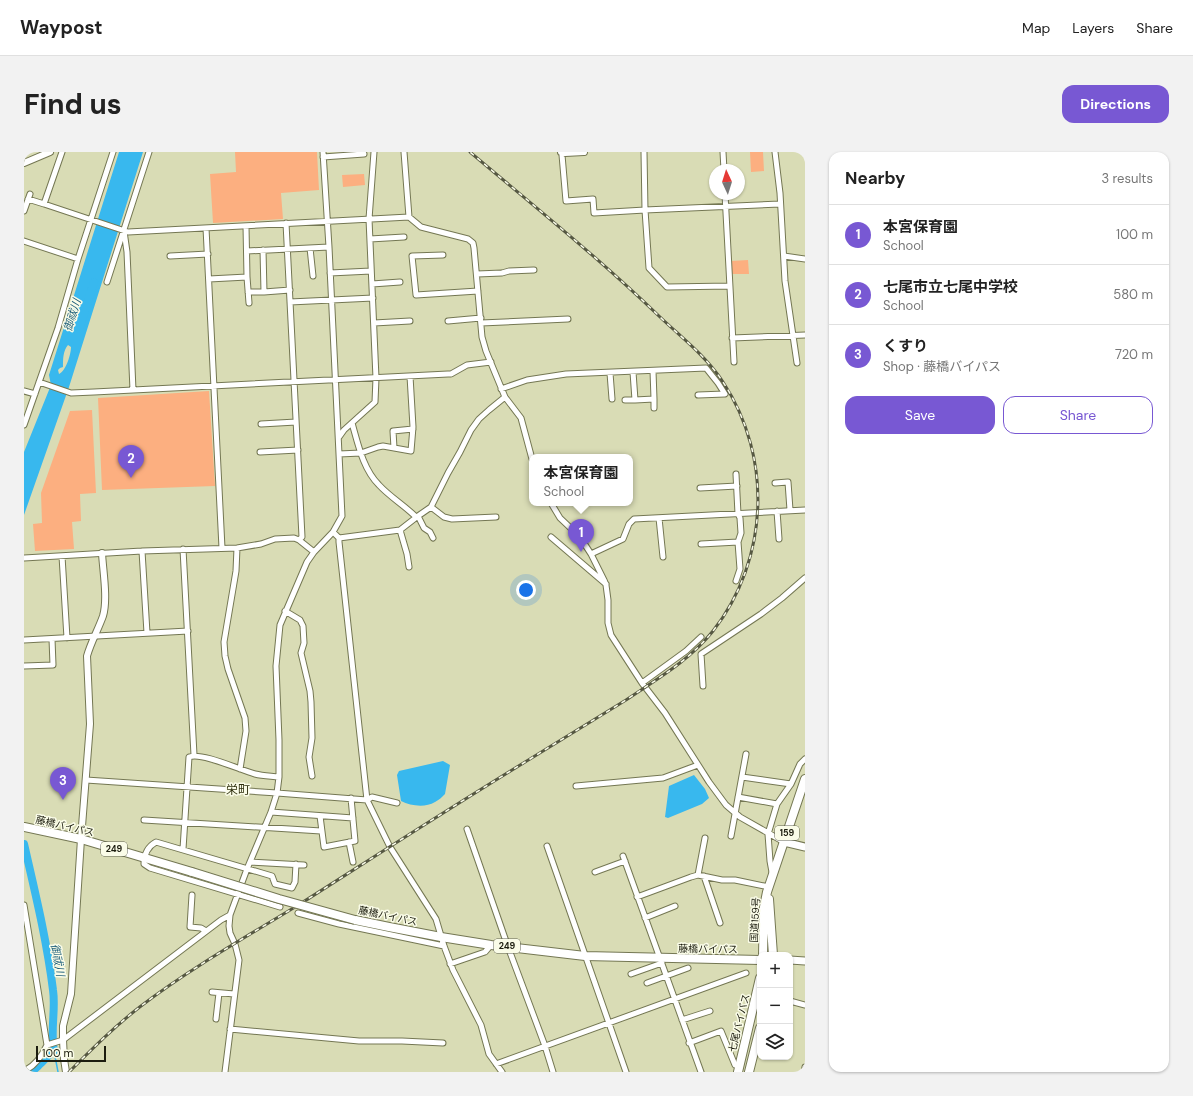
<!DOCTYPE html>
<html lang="en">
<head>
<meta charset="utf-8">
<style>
  body { margin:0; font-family:"DM Sans","Noto Sans JP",sans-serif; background:#f2f2f2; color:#222 }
  .controls { position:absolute; right:12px; bottom:12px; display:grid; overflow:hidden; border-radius:8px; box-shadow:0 1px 3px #0004 }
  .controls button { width:36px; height:36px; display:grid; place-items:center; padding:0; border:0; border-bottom:1px solid #e0e0e0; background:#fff; color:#222; font:20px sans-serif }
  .compass { position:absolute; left:685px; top:12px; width:36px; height:36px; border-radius:50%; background:#fff; box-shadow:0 1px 3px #0004; rotate:356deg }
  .scale { position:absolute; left:12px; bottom:10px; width:70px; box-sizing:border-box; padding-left:4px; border:2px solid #1c1d0f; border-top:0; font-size:11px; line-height:14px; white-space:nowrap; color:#1c1d0f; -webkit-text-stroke:3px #fafce8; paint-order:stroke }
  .you { position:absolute; left:502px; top:438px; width:14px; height:14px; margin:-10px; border:3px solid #fff; border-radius:50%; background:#1a73e8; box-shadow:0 0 0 6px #1a73e833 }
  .badge { display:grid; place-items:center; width:26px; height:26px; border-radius:50%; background:#7858d3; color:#fff; font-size:13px; font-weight:700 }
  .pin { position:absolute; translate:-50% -33px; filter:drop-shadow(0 1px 2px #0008) }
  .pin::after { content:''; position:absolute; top:21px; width:14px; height:12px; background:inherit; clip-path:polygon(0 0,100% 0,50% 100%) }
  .popup { position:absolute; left:505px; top:302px; width:104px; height:52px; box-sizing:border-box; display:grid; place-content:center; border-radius:8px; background:#fff; filter:drop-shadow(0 1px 3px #0005); font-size:13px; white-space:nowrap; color:#767676 }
  .popup b { font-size:15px; color:#222 }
  .popup::after { content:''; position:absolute; left:50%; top:100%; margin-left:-8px; border:8px solid transparent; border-top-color:#fff }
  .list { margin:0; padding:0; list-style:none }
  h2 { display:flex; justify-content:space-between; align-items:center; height:52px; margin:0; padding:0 16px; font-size:17px }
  h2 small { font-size:13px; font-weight:400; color:#767676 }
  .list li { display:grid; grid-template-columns:26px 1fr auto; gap:12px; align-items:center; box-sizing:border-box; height:60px; padding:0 16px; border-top:1px solid #e0e0e0 }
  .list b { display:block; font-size:15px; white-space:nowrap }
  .list p { margin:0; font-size:13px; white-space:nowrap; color:#767676 }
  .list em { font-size:13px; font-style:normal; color:#767676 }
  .actions { display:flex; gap:8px; padding:12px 16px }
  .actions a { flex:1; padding:9px 0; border:1px solid #7858d3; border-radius:12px; text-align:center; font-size:14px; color:#7858d3 }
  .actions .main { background:#7858d3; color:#fff }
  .icon { flex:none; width:22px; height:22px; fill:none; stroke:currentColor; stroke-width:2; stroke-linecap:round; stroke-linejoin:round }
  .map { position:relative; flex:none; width:781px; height:920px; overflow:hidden; border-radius:12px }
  header { display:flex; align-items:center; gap:24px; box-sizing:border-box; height:56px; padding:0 20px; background:#fff; border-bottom:1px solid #e0e0e0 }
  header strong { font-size:19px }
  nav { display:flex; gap:22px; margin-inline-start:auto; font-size:14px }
  .intro { display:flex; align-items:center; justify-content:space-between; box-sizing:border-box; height:96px; padding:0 24px }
  h1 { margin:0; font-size:28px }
  .button { padding:10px 18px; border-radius:12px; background:#7858d3; color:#fff; font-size:14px; font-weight:700 }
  main { display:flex; gap:24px; padding:0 24px }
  aside { flex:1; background:#fff; border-radius:12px; box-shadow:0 1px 3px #0004 }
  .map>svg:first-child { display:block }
</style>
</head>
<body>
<header>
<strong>Waypost</strong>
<nav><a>Map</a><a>Layers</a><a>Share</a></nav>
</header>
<div class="intro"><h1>Find us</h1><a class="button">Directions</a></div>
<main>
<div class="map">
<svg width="781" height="920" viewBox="0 0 781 920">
  <rect width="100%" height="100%" fill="#d9dcb5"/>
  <!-- green -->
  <path fill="#fcaf80" d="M211,0H293L295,38L257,41L259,67L189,71L186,22L212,20Z
    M726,0H739L740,19L727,20Z
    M340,22L341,33L319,35L318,23Z
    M724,108L725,122H707V109Z
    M185,239L191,334L78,338L74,246Z
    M68,258L72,341L56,342L57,369L48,370L50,397L11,399L9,372L18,371L17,341L46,259Z"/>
  <!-- water -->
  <path fill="#38b8ee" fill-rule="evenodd" d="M95,0H119L45,235L0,363V300L27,233L25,223ZM66,138H67C68,146 66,160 60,165C59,157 63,145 66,138ZM44,193L47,195C47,202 42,219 35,222L34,218L36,216L39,215C39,207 39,199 44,193Z
    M419,609L426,613L421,642C418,645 415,648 411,650C401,656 387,654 377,649L373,623L375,619Z
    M670,623L681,637L685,646L678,652L644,666L641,665L645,634Z"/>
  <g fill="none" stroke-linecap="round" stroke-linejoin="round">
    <!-- stream -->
    <path stroke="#38b8ee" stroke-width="1.5" d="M30,899L34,920"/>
    <!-- river -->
    <path stroke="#38b8ee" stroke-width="8" d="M56,174L70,130
      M0,692C11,740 23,789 29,838C32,858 26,879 30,899C23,903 21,908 15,913C13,916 10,917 8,920"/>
    <!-- minor casing -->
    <g stroke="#747753" stroke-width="7">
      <path id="minor" d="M380,0L385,65
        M620,0L621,58L756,52
        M699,0L700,18
        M751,0L756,41L761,129L773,211
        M541,1L538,3L542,49L569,47L570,61L621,58L625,116L643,135L706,134
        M299,5L340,2
        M701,42L710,210
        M4,47L20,52L38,0
        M20,52L104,80L385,65L397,75L444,87L449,91L450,96L458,185L462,199L481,245L497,266L508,307
        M0,59L6,42
        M262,71L278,385L275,388
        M222,74L223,125
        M182,76L198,396
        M100,79L103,100L109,238
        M346,87L380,85
        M0,89L54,107
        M286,96L289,124
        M223,99L305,95
        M419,103L388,104L392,143L454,139
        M146,104L184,102
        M760,104L781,107
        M306,121L347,119
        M453,122L478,121L485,119L510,118
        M185,127L223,125L225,151
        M83,130L125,0
        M348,132L376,130
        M224,140H240L239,98
        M240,140L266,138
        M266,150L349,146
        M424,169L457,166
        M350,171L386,169
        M457,171L544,167
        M708,186L781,183
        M586,221L588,247
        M15,230L47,241L70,240L424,222H427L443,213L467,210
        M477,237L503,228L542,222L682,216L694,231L701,242L674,243
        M0,239L11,242
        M630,247V256
        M601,248H611L609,220
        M611,248L630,247L629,219
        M328,271C334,292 339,317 355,333C366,345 380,353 392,365
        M237,272L272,270
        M0,273L34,176L54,107L89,0
        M315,285L320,278L351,250L352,226L345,67L350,0
        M370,296L369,279L389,277
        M236,300L274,298
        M315,302L337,301L354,295L359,294L387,299L389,275L386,224
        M751,331L764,330L766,358
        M676,336L713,334
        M527,351L536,366L556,385L567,402L580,428L582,433L584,448V471L587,483L618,531L641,561L685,630L702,653L716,665L760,690
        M407,355L420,365L428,367L472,365
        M753,359L755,387
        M394,364L400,376L406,380L409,386
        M635,366L639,405
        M376,378L383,402L385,415
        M309,380L315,386V390L343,648L366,695L412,767L420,794L429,818L457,873L465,902L478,920
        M527,385L582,432
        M315,386L376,378L394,364L407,355L424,321L436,300L447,278L455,267L465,258L481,245
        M677,392L714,390
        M213,396L212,419L200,490L201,504L204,517L221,566L222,579L216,617
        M159,397L170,603
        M118,399L123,481
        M567,402L599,387L605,372L610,367L781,358
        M38,404L43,486
        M0,406L118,399L213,396L237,392L251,387L270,386L275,388L290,400
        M712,429L716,417L714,390L717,381L716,366L714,362L712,322
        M261,459L276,468L279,474L280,491L277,501L286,539L287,550L288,586L285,605L288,624
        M0,488L164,479
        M0,514L29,513L28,487
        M618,531L662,499L677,485
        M679,534L677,502L737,462L758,446L781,426
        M718,625L767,632
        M62,628L253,641L343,648L348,645L373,651
        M552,634L639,626L674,613
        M714,645L753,652
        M247,660L329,666
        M296,664L300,695L331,689L327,646
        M120,668L297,679
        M443,677L484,795L521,894L529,920
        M707,684L722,602
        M325,690L329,710
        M523,694L602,920
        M159,697L165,605C178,600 216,618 231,622C239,624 247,624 255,625
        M599,704L677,920
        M226,710L280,713
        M571,720L601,709
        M748,720L746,709L744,682L753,652L767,632L776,612L781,607
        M674,723L681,686
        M680,724L696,771
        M168,743L166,775L177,776L182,779
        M613,745L667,725L674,723L698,728H711L745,735
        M0,753L23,893
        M256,755L126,716L120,712C120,702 123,695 132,690L248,724L251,732L268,736L271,730L272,712
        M274,761L315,772L420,794
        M621,766L651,754
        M426,812L461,800L467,793
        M607,822L638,811
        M623,831L664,816
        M188,840L210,842
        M766,849L781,853
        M192,867L195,841
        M658,868L686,859
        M206,877L335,889H378L419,891
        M665,891L697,879L711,913H715
        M472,912L722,821
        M0,919C11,914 18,904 23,893L39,888L197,768L206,763
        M201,920L215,808L211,792L206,781L205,774L206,763L223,717L247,660L253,641L255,625V588L252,514L256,473L283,410L290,400L309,380L318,364L305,95L299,0
        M780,920L781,915"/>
    </g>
    <!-- tertiary casing -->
    <g stroke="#747753" stroke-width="8">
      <path id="tertiary" d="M537,0L541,1L560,0
        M0,11L26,0
        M42,920L40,907L39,888V874L47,842L57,687L66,572L63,504C67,490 74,478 79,464C84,447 79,419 78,401"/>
    </g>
    <!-- secondary casing -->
    <g stroke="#747753" stroke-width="9">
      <path id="secondary" d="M760,690L781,695
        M766,808L781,809"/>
    </g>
    <!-- trunk casing -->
    <g stroke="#747753" stroke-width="10">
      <path id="trunk" d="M0,675L57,687L168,720
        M745,747L749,803
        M331,768L365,775L417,785L467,793L561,804L736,808
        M739,803L740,755L743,740L781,627
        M714,920L736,826
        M725,920L736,876"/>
    </g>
    <!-- minor -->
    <use href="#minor" stroke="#fff" stroke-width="5"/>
    <!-- tertiary -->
    <use href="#tertiary" stroke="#fff" stroke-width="6"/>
    <!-- secondary -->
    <use href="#secondary" stroke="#fff" stroke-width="7"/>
    <!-- trunk -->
    <use href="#trunk" stroke="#fff" stroke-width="8"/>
    <!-- rail casing -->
    <g stroke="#565842" stroke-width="3">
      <path id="rail" d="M45,920C68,897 91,874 117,854C167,816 222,785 276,752C353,703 429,654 506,607C538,587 570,568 602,548C633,527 665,509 689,479C745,407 749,306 699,230C682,204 658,186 636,165C576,107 510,54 446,0"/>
    </g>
    <!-- rail -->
    <use href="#rail" stroke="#fafce8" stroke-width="1.5" stroke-dasharray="4.5" stroke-linecap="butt"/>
    <!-- trunk-bridge casing -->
    <g stroke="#747753" stroke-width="10" stroke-linecap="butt">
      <path id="trunk-bridge" d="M168,720L255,747L331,768"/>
    </g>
    <!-- trunk-bridge -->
    <use href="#trunk-bridge" stroke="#fff" stroke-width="8"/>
  </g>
  <g text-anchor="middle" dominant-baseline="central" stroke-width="3" stroke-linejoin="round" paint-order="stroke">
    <!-- shield labels -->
    <g fill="#fafce8" stroke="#5f6050" stroke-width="1">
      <rect x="751" y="674" width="24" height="14" rx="3"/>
      <rect x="77" y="690" width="26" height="14" rx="3"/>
      <rect x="470" y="787" width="26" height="14" rx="3"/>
    </g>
    <g font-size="9" font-weight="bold" fill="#1c1d0f">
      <text x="763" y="681">159</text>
      <text x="90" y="697">249</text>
      <text x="483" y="794">249</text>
    </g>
    <!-- street labels -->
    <g font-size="10" fill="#1c1d0f" stroke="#fafce8">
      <text transform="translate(41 674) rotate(13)">藤橋バイパス</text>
      <text transform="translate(364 764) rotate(12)">藤橋バイパス</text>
      <text transform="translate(731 768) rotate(-87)">国道159号</text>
      <text transform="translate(684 797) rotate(1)">藤橋バイパス</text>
      <text transform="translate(715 871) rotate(-76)">七尾バイパス</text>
    </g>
    <!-- water labels -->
    <g font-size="11" font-style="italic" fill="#1c5d7a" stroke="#fafce8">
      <text transform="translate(48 163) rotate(-73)">御祓川</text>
      <text transform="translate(34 808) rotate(79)">御祓川</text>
    </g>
    <!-- quarter labels -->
    <g font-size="12" fill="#2e2f0d" stroke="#fafce8">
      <text x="214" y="638">栄町</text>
    </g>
  </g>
</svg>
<div class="controls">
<button>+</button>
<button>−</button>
<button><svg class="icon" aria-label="layers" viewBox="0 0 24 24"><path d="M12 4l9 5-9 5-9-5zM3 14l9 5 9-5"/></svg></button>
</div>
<svg class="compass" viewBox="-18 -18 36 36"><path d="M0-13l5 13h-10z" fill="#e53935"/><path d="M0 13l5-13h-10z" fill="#767676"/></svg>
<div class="scale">100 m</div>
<div class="you"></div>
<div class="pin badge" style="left:557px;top:400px">1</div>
<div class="popup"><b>本宮保育園</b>School</div>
<div class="pin badge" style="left:107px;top:326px">2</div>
<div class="pin badge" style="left:39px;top:648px">3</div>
</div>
<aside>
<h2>Nearby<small>3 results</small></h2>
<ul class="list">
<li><span class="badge">1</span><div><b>本宮保育園</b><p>School</p></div><em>100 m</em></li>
<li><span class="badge">2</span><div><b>七尾市立七尾中学校</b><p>School</p></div><em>580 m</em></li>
<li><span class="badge">3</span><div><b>くすり</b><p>Shop · 藤橋バイパス</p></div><em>720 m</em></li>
</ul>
<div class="actions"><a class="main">Save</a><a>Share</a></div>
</aside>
</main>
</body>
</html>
